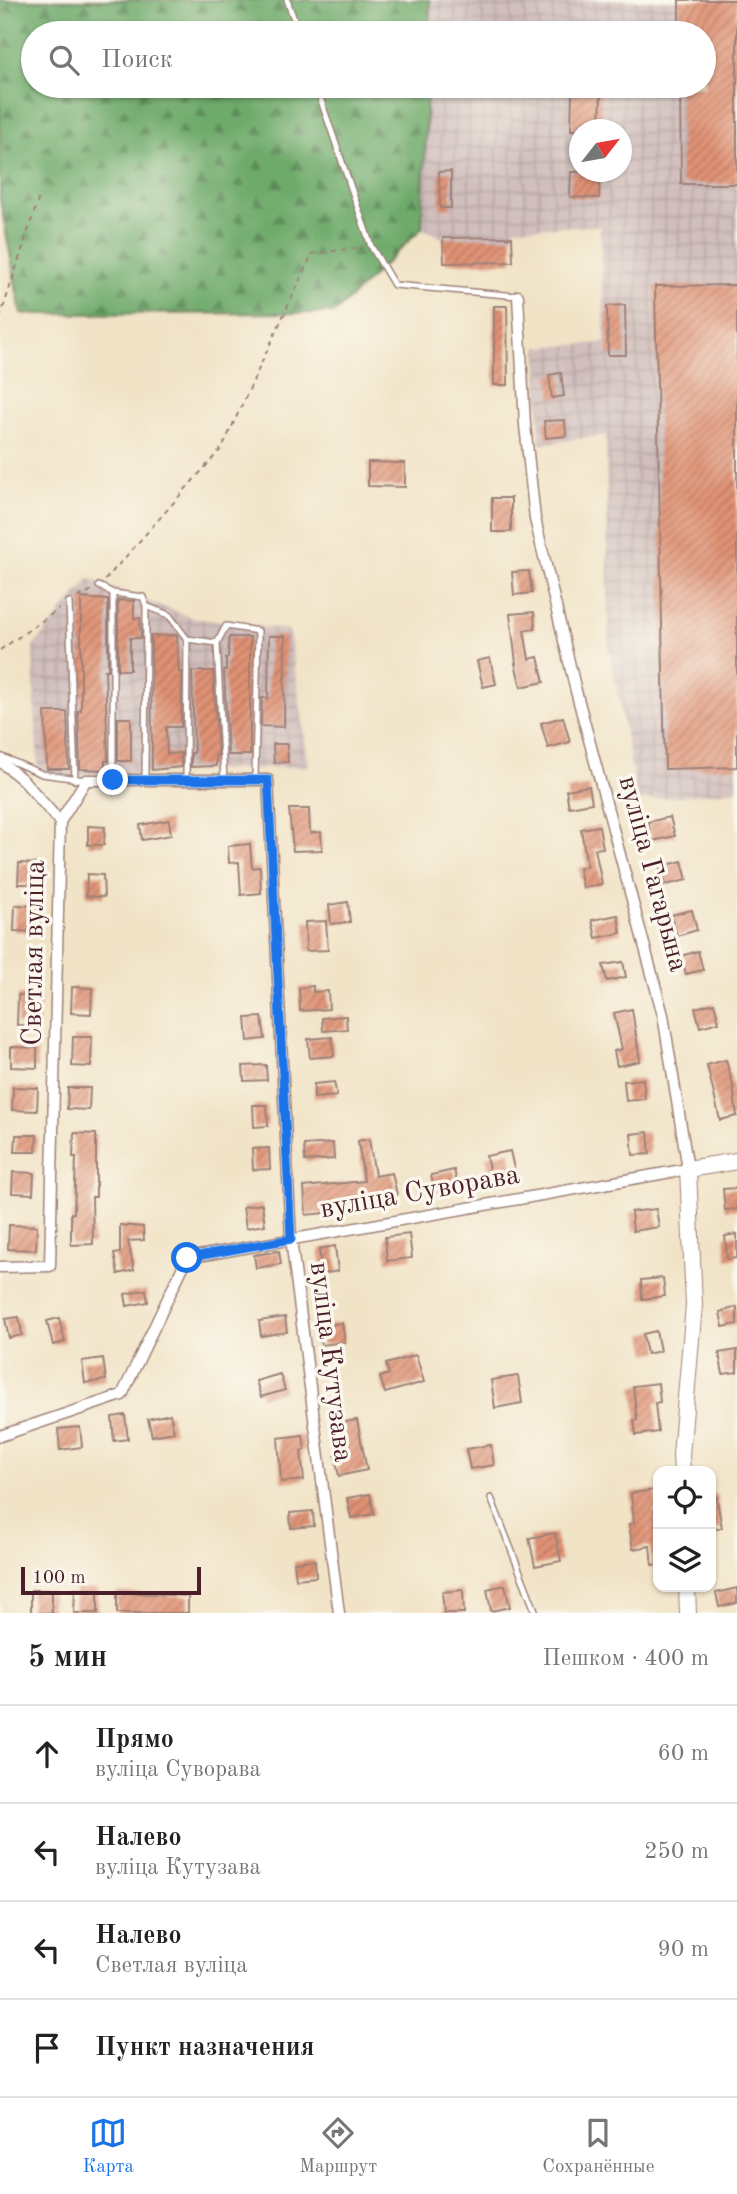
<!DOCTYPE html>
<html lang="ru">
<head>
<meta charset="utf-8">
<style>
  body { margin:0; font-family:"Old Standard TT",serif; background:#f6f6f6; color:#222 }
  .controls { position:absolute; right:21px; bottom:21px; display:grid; overflow:hidden; border-radius:14px; box-shadow:0 2px 5px #0004 }
  .controls button { width:63px; height:63px; display:grid; place-items:center; padding:0; border:0; border-bottom:2px solid #e0e0e0; background:#fff; color:#222; font:35px sans-serif }
  .compass { position:absolute; left:569px; top:119px; width:63px; height:63px; border-radius:50%; background:#fff; box-shadow:0 2px 5px #0004; rotate:59deg }
  .scale { position:absolute; left:21px; bottom:18px; width:180px; box-sizing:border-box; padding-left:7px; border:4px solid #4a1f2b; border-top:0; font-size:19px; line-height:24px; white-space:nowrap; color:#4a1f2b; -webkit-text-stroke:5px #fbf7ec; paint-order:stroke }
  .stop { position:absolute; width:21px; height:21px; margin:-16px; border:5px solid #1a73e8; border-radius:50%; background:#fff }
  .stop.end { background:#1a73e8; border-color:#fff; box-shadow:0 2px 7px #0008 }
  .list { margin:0; padding:0; list-style:none }
  h2 { display:flex; justify-content:space-between; align-items:center; height:91px; margin:0; padding:0 28px; font-size:30px }
  h2 small { font-size:23px; font-weight:400; color:#767676 }
  .list li { display:grid; grid-template-columns:46px 1fr auto; gap:21px; align-items:center; box-sizing:border-box; height:98px; padding:0 28px; border-top:2px solid #e0e0e0 }
  .list b { display:block; font-size:26px; white-space:nowrap }
  .list p { margin:0; font-size:23px; white-space:nowrap; color:#767676 }
  .list em { font-size:23px; font-style:normal; color:#767676 }
  .icon { flex:none; width:38px; height:38px; fill:none; stroke:currentColor; stroke-width:2; stroke-linecap:round; stroke-linejoin:round }
  .map { position:relative; flex:none; width:737px; height:1613px; overflow:hidden }
  .search { position:absolute; background:#fff; box-shadow:0 2px 5px #0004; left:21px; right:21px; top:21px; height:77px; display:flex; align-items:center; gap:18px; box-sizing:border-box; padding:0 24px; border-radius:38px; color:#767676; font-size:26px }
  .sheet { height:483px; background:#fff }
  nav { display:flex; justify-content:space-around; align-items:center; box-sizing:border-box; height:98px; border-top:2px solid #e0e0e0; background:#fff; font-size:19px; color:#767676 }
  nav a { display:grid; justify-items:center; gap:4px }
  nav .on { color:#1a73e8 }
  .map>svg:first-child { display:block }
</style>
</head>
<body>
<div class="map">
<svg width="737" height="1613" viewBox="0 0 737 1613">
  <defs>
    <pattern id="industrial-grid" width="8" height="8" patternUnits="userSpaceOnUse" patternTransform="scale(1.75)"><rect width="8" height="8" fill="#d1bfbd"/><path d="M0 4h8M4 0v8" fill="none" stroke="#b5a4a3"/></pattern>
    <pattern id="forest-firs" width="22" height="20" patternUnits="userSpaceOnUse" patternTransform="scale(1.75)"><rect width="22" height="20" fill="#6eaa6b"/><path d="M5 1l3.5 6h-7zM16 11l3.5 6h-7z" fill="#5c8a58"/></pattern>
    <pattern id="building-hatch" width="6" height="6" patternUnits="userSpaceOnUse" patternTransform="scale(1.75)"><rect width="6" height="6" fill="#e09274"/><path d="M-1 1l2-2M0 6l6-6M5 7l2-2" fill="none" stroke="#b8775f"/></pattern>
  </defs>
  <rect width="100%" height="100%" fill="#fbf7ec"/>
  <filter id="ink" filterUnits="userSpaceOnUse"><feTurbulence type="fractalNoise" baseFrequency=".0143" numOctaves="2"/><feDisplacementMap in="SourceGraphic" scale="14" xChannelSelector="R" yChannelSelector="G"/><feConvolveMatrix kernelMatrix="1 2 1 2 8 2 1 2 1" color-interpolation-filters="sRGB"/></filter>
  <filter id="wash" filterUnits="userSpaceOnUse"><feTurbulence type="fractalNoise" baseFrequency=".00686" numOctaves="4" result="noise"/><feDisplacementMap in="SourceGraphic" scale="28" xChannelSelector="R" yChannelSelector="G"/><feGaussianBlur stdDeviation="1.57" result="paint"/><feColorMatrix in="noise" values="0 0 0 0 0 0 0 0 0 0 0 0 0 0 0 0 0 1.4 0 .05"/><feComposite in="paint" operator="in"/></filter>
  <g filter="url(#wash)">
    <rect width="100%" height="100%" fill="#f1e3c6"/>
    <!-- industrial -->
    <path fill="url(#industrial-grid)" fill-rule="evenodd" d="M430,0H737V790L638,801L609,648L606,435L540,444L538,347L605,343L600,226L515,228L512,237L513,262L444,263L443,238L422,228L427,86H704V33H429ZM580,130H622V172H580Z
      M89,579L193,618L289,630L309,766L38,778L33,647Z"/>
    <!-- forest -->
    <path fill="url(#forest-firs)" stroke="#5c644b" stroke-width="2" d="M0,0H430L429,33H33V86H427L422,228L335,313L21,314L0,199Z"/>
    <g id="blocks">
      <!-- building -->
      <path fill="url(#building-hatch)" d="M679,0H737V184H681L680,86H704V33H679Z
        M572,91H601L600,130H571Z
        M451,171V208H440L439,172Z
        M571,172H600L599,198L570,197Z
        M512,237L513,262L444,263L443,238Z
        M737,285V767L665,769L655,286Z
        M625,305L626,355H608L607,306Z
        M494,306H507L508,385H494Z
        M561,373L564,396L552,398L549,375Z
        M565,420L566,436L546,438L544,421Z
        M368,462L405,463V487L368,486Z
        M492,498H511V532H492Z
        M529,571L532,593L514,595L512,572Z
        M81,598L108,600V670H105L108,761H105V770L80,769L78,711H81Z
        M118,600L134,601V618H140L141,638H130V670H118Z
        M534,612L535,629L524,630L529,659L538,657L544,682L521,687L515,663H516L510,614Z
        M177,635L179,672H182L181,727H166L167,754L181,753V767L152,770L151,636Z
        M269,636H285L284,727L261,726L262,698H268Z
        M229,637H250V755H228L224,670H226V658H228Z
        M490,658L496,684L483,687L477,661Z
        M192,671H213L218,756H216V766L191,767V753H194Z
        M45,712H67L69,769H47Z
        M563,717L570,742L548,748L541,723Z
        M118,718H131V761H118Z
        M273,744H287L288,762L274,763Z
        M589,786L592,803L569,807L566,790Z
        M289,809H309L310,833L321,832L322,850L293,851Z
        M670,817L675,836L652,841L648,822Z
        M169,820L171,835L142,840L140,825Z
        M88,826L105,827L104,845H88Z
        M599,826L603,848L595,849L602,884L583,888L579,868L587,866L581,829Z
        M250,844L252,868L260,867L261,893L241,895L239,862L229,863L228,846Z
        M682,861L687,880L665,885L660,867Z
        M19,863L40,864V884H18Z
        M87,874L103,875L104,897L86,896Z
        M348,902L350,922L331,924L329,905Z
        M15,905L42,906L41,932L14,931Z
        M692,910L697,930L677,936L671,915Z
        M618,915L621,933L596,938L592,920Z
        M326,921L328,950L306,951L305,922Z
        M698,951L703,970L686,974L681,956Z
        M623,962L626,977L607,981L603,965Z
        M313,986V992L328,991L329,1009L300,1011L299,988Z
        M72,987L92,988L91,1014L71,1013Z
        M18,995L40,996L39,1026L17,1025Z
        M714,1003L719,1022L700,1027L695,1008Z
        M632,1009L640,1061L617,1066L614,1051L622,1049L614,1013Z
        M346,1016L347,1029L323,1031L322,1018Z
        M262,1017L265,1039L248,1041L246,1018Z
        M73,1037H92L91,1067L72,1066Z
        M332,1037L334,1056L310,1058L308,1039Z
        M11,1047L37,1048V1068L11,1067Z
        M726,1060L733,1086L737,1116L720,1120L707,1065Z
        M266,1065L267,1080L244,1081L243,1066Z
        M643,1079L645,1099L626,1101L624,1081Z
        M334,1082L337,1096L314,1098V1084Z
        M13,1087L38,1088L37,1111L12,1110Z
        M68,1088H90L89,1110L67,1109Z
        M253,1105H267L268,1126L254,1127Z
        M648,1132L650,1154L633,1155L631,1134Z
        M74,1133L96,1134V1197H92L93,1244L71,1245V1213H74L76,1157H73Z
        M16,1135H37L36,1152H15Z
        M369,1139L375,1176L392,1173L397,1195L335,1204V1212L306,1215L304,1187L364,1181L358,1141Z
        M333,1143L334,1159L305,1161L304,1145Z
        M269,1148L270,1169L253,1170L252,1149Z
        M510,1151L516,1177L492,1182L486,1156Z
        M454,1170L458,1187L435,1192L431,1175Z
        M13,1172L34,1173L33,1194L12,1193Z
        M737,1188V1209L725,1210L723,1189Z
        M262,1204L265,1225L246,1228L243,1207Z
        M656,1209L659,1227L633,1231L631,1212Z
        M9,1225L37,1226L36,1250L8,1249Z
        M120,1225L143,1227L144,1240L128,1241L134,1270L118,1274L114,1254L120,1253Z
        M409,1234L412,1258L387,1261L385,1237Z
        M737,1234V1258L727,1259L725,1236Z
        M335,1246L338,1271L322,1274L319,1249Z
        M279,1251L281,1264L256,1268L254,1255Z
        M663,1278L665,1296L642,1299L641,1280Z
        M146,1290L148,1302L127,1306L125,1294Z
        M737,1307V1324L723,1327L720,1312Z
        M19,1317L22,1335L9,1338L5,1319Z
        M285,1317L287,1332L261,1336L259,1321Z
        M59,1318L65,1342L53,1345L47,1321Z
        M342,1323L345,1342L321,1345L318,1326Z
        M656,1331L660,1351L647,1354L643,1334Z
        M737,1350V1372L723,1374L719,1353Z
        M416,1355L424,1382L385,1393L380,1377L389,1374L386,1364Z
        M103,1358L106,1380L85,1383L82,1361Z
        M280,1374L285,1390L261,1397L256,1381Z
        M518,1376L522,1403L495,1408L491,1380Z
        M658,1383L660,1402L655,1403L658,1432L636,1435L634,1420H637L633,1386Z
        M170,1414L174,1432L152,1436L148,1419Z
        M125,1415L128,1439L114,1441L112,1417Z
        M357,1420L367,1470L339,1476L335,1456H338L332,1424Z
        M80,1427L82,1447L60,1450L58,1429Z
        M303,1435L305,1450L301,1451L304,1480L281,1482L278,1438Z
        M491,1445L494,1465L470,1469L466,1449Z
        M655,1490L657,1509L654,1510L658,1535V1565H652L650,1546L633,1549L629,1524L634,1523L631,1493Z
        M370,1494L374,1514L351,1518L347,1498Z
        M716,1494L722,1528L711,1530V1495Z
        M313,1511L314,1526L291,1528L290,1513Z
        M555,1533L561,1561L535,1566L529,1538Z
        M315,1560L316,1577L296,1579L294,1562Z
        M505,1585L510,1607L491,1611L487,1589Z
        M737,1588V1603L719,1607L716,1593Z
        M75,1589L98,1590V1613H74Z
        M31,1590H52V1613H31Z
        M463,1590L464,1613H444L442,1592Z
        M117,1592L188,1596V1613H117Z"/>
    </g>
  </g>
  <g filter="url(#ink)">
    <use href="#blocks" fill-opacity="0" stroke="#9e8178" stroke-width="2"/>
    <g fill="none" stroke-linecap="round" stroke-linejoin="round">
      <!-- lane casing -->
      <g stroke="#9e8178" stroke-width="8">
        <path id="lane" d="M287,0L299,33
          M316,86L371,246L394,285L518,296
          M99,586L113,593L143,597L146,606L169,615L187,639L217,643L226,626L258,631L255,780
          M113,593V780
          M69,602L75,780
          M217,643L224,780
          M0,756L42,774L86,780
          M145,780L146,606
          M186,780L187,639
          M491,1498L536,1613"/>
      </g>
      <!-- street casing -->
      <g stroke="#9e8178" stroke-width="13">
        <path id="street" d="M0,761L24,781L60,822
          M0,1267L50,1266L60,822L86,780H268L291,1239L339,1613
          M0,1436L122,1395L187,1258L688,1169L663,1015L576,691L535,519L525,425L518,296"/>
      </g>
      <!-- secondary casing -->
      <g stroke="#9e8178" stroke-width="18">
        <path id="secondary" d="M682,1471L681,1455L694,1305L688,1169L737,1161
          M687,1587L688,1613"/>
      </g>
      <!-- path -->
      <path stroke="#9e8178" stroke-width="2" stroke-dasharray="5 5" stroke-linecap="butt" d="M0,318L40,194
        M105,580L222,448L312,254L363,247
        M78,597L92,590
        M0,650L59,609"/>
      <!-- lane -->
      <use href="#lane" stroke="#fff" stroke-width="5"/>
      <!-- street -->
      <use href="#street" stroke="#fff" stroke-width="10"/>
      <!-- secondary -->
      <use href="#secondary" stroke="#fff" stroke-width="16"/>
    </g>
  </g>
  <g fill="none" stroke-linecap="round" stroke-linejoin="round" filter="url(#ink)">
    <!-- route -->
    <path stroke="#1a73e8" stroke-width="9" d="M113,780H268L291,1239L187,1258"/>
  </g>
  <g text-anchor="middle" dominant-baseline="central" stroke-width="7" stroke-linejoin="round" paint-order="stroke">
    <!-- street labels -->
    <g font-size="28" fill="#4a1f2b" stroke="#fbf7ec">
      <text transform="translate(652 874) rotate(75)">вуліца Гагарына</text>
      <text transform="translate(35 953) rotate(-89)">Светлая вуліца</text>
      <text transform="translate(420 1193) rotate(-10)">вуліца Суворава</text>
      <text transform="translate(330 1362) rotate(83)">вуліца Кутузава</text>
    </g>
  </g>
</svg>
<div class="controls">
<button><svg class="icon" aria-label="locate" viewBox="0 0 24 24"><circle cx="12" cy="12" r="6"/><path d="M12 2v4M12 18v4M2 12h4M18 12h4"/></svg></button>
<button><svg class="icon" aria-label="layers" viewBox="0 0 24 24"><path d="M12 4l9 5-9 5-9-5zM3 14l9 5 9-5"/></svg></button>
</div>
<svg class="compass" viewBox="-18 -18 36 36"><path d="M0-13l5 13h-10z" fill="#e53935"/><path d="M0 13l5-13h-10z" fill="#767676"/></svg>
<div class="scale">100 m</div>
<div class="stop" style="left:187px;top:1258px"></div>
<div class="stop end" style="left:113px;top:780px"></div>
<div class="search"><svg class="icon" aria-label="search" viewBox="0 0 24 24"><circle cx="10" cy="10" r="6"/><path d="M15 15l6 6"/></svg>Поиск</div>
</div>
<section class="sheet">
<h2>5 мин<small>Пешком · 400 m</small></h2>
<ul class="list">
<li><svg class="icon" aria-label="ahead" viewBox="0 0 24 24"><path d="M12 20V5M6 11l6-6 6 6"/></svg><div><b>Прямо</b><p>вуліца Суворава</p></div><em>60 m</em></li>
<li><svg class="icon" aria-label="left" viewBox="0 0 24 24"><path d="M17 20v-9H6M10 6l-5 5 5 5"/></svg><div><b>Налево</b><p>вуліца Кутузава</p></div><em>250 m</em></li>
<li><svg class="icon" aria-label="left" viewBox="0 0 24 24"><path d="M17 20v-9H6M10 6l-5 5 5 5"/></svg><div><b>Налево</b><p>Светлая вуліца</p></div><em>90 m</em></li>
<li><svg class="icon" aria-label="arrive" viewBox="0 0 24 24"><path d="M6 21V4h12l-3 4 3 4H6"/></svg><div><b>Пункт назначения</b></div></li>
</ul>
</section>
<nav>
<a class="on"><svg class="icon" aria-label="map" viewBox="0 0 24 24"><path d="M3 6l6-2 6 2 6-2v14l-6 2-6-2-6 2zM9 4v14M15 6v14"/></svg>Карта</a>
<a><svg class="icon" aria-label="directions" viewBox="0 0 24 24"><path d="M12 3l9 9-9 9-9-9zM9 14v-3h6M13 9l2 2-2 2"/></svg>Маршрут</a>
<a><svg class="icon" aria-label="saved" viewBox="0 0 24 24"><path d="M7 4h10v16l-5-4-5 4z"/></svg>Сохранённые</a>
</nav>
</body>
</html>
